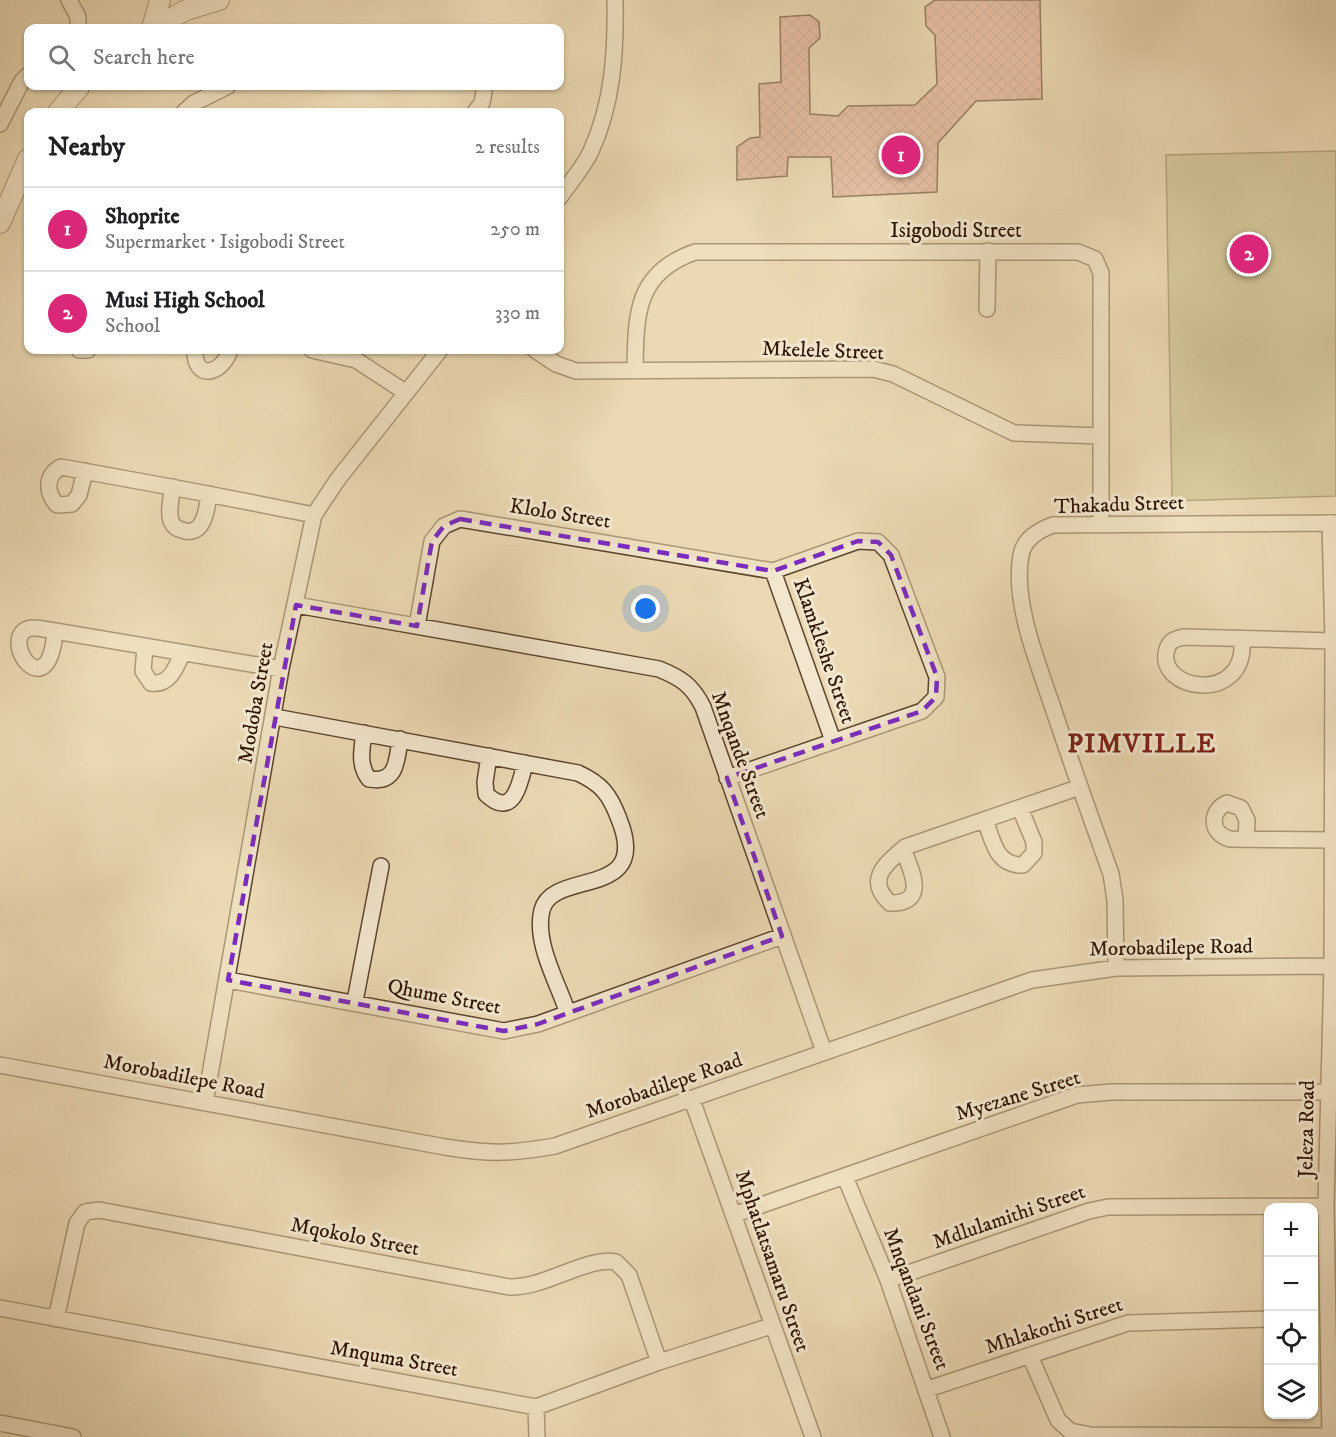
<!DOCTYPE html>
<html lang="en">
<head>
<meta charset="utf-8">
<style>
  body { margin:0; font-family:"IM FELL DW Pica",serif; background:#f2f2f2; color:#202124 }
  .controls { position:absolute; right:18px; bottom:18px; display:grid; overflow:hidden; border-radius:12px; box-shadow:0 2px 4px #0004 }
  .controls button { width:54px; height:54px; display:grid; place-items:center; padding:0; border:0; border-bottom:2px solid #e0e0e0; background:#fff; color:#202124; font:30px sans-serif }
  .you { position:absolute; left:646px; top:609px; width:21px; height:21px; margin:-15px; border:4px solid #fff; border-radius:50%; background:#1a73e8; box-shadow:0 0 0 9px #1a73e833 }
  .badge { display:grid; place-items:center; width:39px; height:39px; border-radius:50%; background:#db2777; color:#fff; font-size:20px; font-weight:700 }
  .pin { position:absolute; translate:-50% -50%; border:3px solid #fff; box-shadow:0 2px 6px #0006 }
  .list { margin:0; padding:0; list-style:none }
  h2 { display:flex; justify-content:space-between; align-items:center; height:78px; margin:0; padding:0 24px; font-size:26px }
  h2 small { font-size:20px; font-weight:400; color:#757577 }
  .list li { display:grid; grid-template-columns:39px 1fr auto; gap:18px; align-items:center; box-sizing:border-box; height:84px; padding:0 24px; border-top:2px solid #e0e0e0 }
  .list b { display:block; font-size:22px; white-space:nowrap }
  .list p { margin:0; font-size:20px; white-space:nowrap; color:#757577 }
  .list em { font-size:20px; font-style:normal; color:#757577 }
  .icon { flex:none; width:33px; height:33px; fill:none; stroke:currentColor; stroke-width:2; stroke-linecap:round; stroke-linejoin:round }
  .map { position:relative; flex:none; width:1336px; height:1437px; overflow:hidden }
  .search { position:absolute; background:#fff; box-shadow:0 2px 4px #0004; left:24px; top:24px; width:540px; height:66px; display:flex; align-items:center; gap:15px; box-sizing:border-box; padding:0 21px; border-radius:12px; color:#757577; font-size:22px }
  .panel { position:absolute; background:#fff; box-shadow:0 2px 4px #0004; left:24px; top:108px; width:540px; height:246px; border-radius:12px }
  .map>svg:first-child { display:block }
</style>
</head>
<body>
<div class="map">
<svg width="1336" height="1437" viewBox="0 0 1336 1437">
  <defs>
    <pattern id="building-cross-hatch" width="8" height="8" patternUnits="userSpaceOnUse" patternTransform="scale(1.5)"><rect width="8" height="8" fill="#e29f92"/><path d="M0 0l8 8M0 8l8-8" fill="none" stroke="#c2887c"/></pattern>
  </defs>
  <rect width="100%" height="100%" fill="#ebd9b3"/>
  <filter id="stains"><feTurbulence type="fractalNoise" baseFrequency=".00333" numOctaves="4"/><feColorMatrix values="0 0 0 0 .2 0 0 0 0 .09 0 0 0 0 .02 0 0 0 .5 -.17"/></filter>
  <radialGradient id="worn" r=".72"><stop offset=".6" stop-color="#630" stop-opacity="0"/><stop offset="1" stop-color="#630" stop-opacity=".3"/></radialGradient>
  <!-- green -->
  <path fill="#c0bc87" stroke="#786844" stroke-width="1.5" d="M1336,151V496L1172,501L1166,155Z"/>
  <!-- building -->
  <path fill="url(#building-cross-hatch)" stroke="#2f1401" stroke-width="1.5" d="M935,0H1040L1042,99L976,101L938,143L937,192L833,197L831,157H788L787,176L737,180V147L750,138L760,137L759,84L781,82L780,17L810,15L819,22L820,38L809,48L810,114L838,116L848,106L915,105L937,84L935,35L926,26L925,7Z"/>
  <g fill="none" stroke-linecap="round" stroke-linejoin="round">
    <!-- minor casing -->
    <g stroke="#5e452e" stroke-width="18">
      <path id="minor" d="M69,0L78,17V28
        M184,112L194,103L228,86
        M475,112L482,103L485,86
        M0,124L22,81L28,75
        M560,197C570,182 584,167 591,151C613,103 616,52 615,0
        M987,309L988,251
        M79,350H88
        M195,350C194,381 222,375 230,350
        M312,350L356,360L405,392
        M535,350L556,364L576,371L873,369L893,374L1014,433L1101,436
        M635,369C636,315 635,273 695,252H1078L1095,259L1101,273V523
        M85,471L79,495L72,504L57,505C46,493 45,475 61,467C145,482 230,498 314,515
        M173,487C171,498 168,511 171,521C173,526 177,529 182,530C204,538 207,509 209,494
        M1330,523L1333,641L1332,966L1326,1206L1330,1437
        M773,571L833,741
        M296,605L659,669C681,678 692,685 703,707L824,1052
        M417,626L432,541L444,526L460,519L773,571L858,541L878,542L891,555L937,677L936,697L922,711L727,778
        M55,631C49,709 0,642 27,629C36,626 46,630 55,631L281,669
        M1242,640C1247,706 1154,691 1167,649C1170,640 1175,639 1184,637L1333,641
        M145,647L143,671L151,683C169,686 176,668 182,654
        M275,717L578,773C602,784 610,795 619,819C652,901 553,868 542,910C534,942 557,981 567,1011
        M364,733C362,749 358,765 369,779C397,784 397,760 400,739
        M489,756L485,782L486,794C513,820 520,784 525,763
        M985,820C993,841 996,866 1023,865L1034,853V842L1020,808
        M1246,839L1247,820L1241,808L1227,803C1209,811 1210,834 1230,839L1332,840
        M903,849C911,870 929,904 890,903C866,881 884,865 903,849L905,847L1080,787
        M1116,968L1115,900L1111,874C1092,821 1073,768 1055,714C1040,668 1012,604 1021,555C1024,538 1039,530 1053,525L1336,523
        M228,980L504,1031L538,1024L782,936
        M355,1001L381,866
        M0,1065L445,1147C489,1154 511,1154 555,1146L1032,980L1116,968L1336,966
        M692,1100L813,1437
        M205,1103L281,669L314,515L338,479L440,350
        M845,1177L888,1280L942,1437
        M733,1215L1077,1095L1111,1092H1328
        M888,1280L1089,1211L1108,1207L1326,1206
        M0,1308L536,1407L659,1362L771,1326
        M56,1319L77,1223L85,1212L99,1210L509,1287C546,1288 587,1256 616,1262L629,1275L659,1362
        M1030,1356L1058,1420L1070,1431L1091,1435L1330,1436
        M928,1389L1128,1323L1268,1319
        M536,1407L537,1437
        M0,1423L73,1437"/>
    </g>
    <!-- tertiary casing -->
    <g stroke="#5e452e" stroke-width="22">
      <path id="tertiary" d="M152,28L160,0
        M154,28L186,10L219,0
        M58,112L80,86
        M0,223L28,159"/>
    </g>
    <!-- minor -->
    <use href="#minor" stroke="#f2e6ce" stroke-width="15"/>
    <!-- tertiary -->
    <use href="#tertiary" stroke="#f2e6ce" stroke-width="20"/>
  </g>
  <!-- marked area -->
  <path d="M0 0H1336V1437H0ZM460,519L773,571L858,541L878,542L891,555L937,677L936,697L922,711L727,778L782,936L538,1024L504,1031L228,980L296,605L417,626L432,541L444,526Z" fill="#ebd9b3" fill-opacity=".55" fill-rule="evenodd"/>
  <path fill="none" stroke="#7b2cbf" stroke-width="4.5" stroke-dasharray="12 8" stroke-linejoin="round" d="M460,519L773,571L858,541L878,542L891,555L937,677L936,697L922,711L727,778L782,936L538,1024L504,1031L228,980L296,605L417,626L432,541L444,526Z"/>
  <g text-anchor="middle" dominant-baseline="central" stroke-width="6" stroke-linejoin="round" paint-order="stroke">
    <!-- street labels -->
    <g font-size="21" fill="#2f1401" stroke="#f2e6ce">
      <text x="956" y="231">Isigobodi Street</text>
      <text transform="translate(823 351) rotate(2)">Mkelele Street</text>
      <text transform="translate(1119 505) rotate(-2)">Thakadu Street</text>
      <text transform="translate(560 514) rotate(9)">Klolo Street</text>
      <text transform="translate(824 651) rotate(71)">Klamkleshe Street</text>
      <text transform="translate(256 703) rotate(-80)">Modoba Street</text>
      <text transform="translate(740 755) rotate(70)">Mnqande Street</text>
      <text transform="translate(1171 948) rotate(-1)">Morobadilepe Road</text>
      <text transform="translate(444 997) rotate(11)">Qhume Street</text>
      <text transform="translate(184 1077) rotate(11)">Morobadilepe Road</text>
      <text transform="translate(664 1086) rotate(-19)">Morobadilepe Road</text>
      <text transform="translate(1018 1096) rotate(-17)">Myezane Street</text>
      <text transform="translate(1307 1129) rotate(-89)">Jeleza Road</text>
      <text transform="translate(1009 1217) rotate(-19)">Mdlulamithi Street</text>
      <text transform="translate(355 1237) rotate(11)">Mqokolo Street</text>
      <text transform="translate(772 1261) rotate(71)">Mphatlatsamaru Street</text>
      <text transform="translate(916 1299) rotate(69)">Mnqandani Street</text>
      <text transform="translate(1054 1326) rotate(-18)">Mhlakothi Street</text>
      <text transform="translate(394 1359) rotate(10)">Mnquma Street</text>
    </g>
    <!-- district labels -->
    <g font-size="27" font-weight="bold" letter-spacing="1.5" fill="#7a1f14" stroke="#f2e6ce">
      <text x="1142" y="744">PIMVILLE</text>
    </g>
  </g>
  <rect width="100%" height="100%" filter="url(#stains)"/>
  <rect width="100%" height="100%" fill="url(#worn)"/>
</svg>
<div class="controls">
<button>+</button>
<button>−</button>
<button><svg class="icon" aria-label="locate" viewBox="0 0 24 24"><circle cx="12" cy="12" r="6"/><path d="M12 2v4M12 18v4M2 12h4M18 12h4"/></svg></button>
<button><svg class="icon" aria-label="layers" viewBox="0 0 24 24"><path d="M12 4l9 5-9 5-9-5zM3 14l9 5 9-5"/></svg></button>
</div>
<div class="you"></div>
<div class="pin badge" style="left:901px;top:155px">1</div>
<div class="pin badge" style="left:1249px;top:254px">2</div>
<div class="search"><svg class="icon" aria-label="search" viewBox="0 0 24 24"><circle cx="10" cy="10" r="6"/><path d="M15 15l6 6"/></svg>Search here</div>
<section class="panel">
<h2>Nearby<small>2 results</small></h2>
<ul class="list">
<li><span class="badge">1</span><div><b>Shoprite</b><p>Supermarket · Isigobodi Street</p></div><em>250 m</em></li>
<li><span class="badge">2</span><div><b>Musi High School</b><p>School</p></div><em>330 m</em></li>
</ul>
</section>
</div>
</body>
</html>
